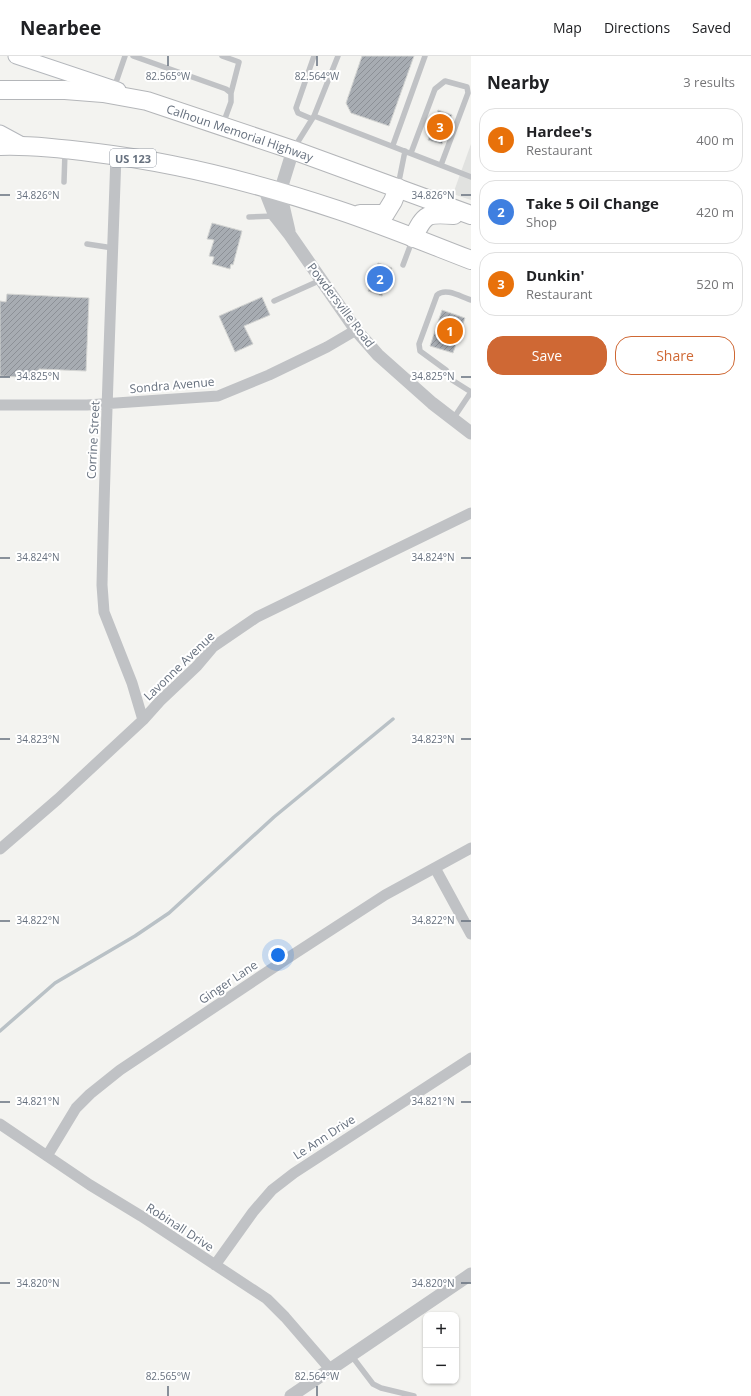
<!DOCTYPE html>
<html lang="en">
<head>
<meta charset="utf-8">
<style>
  body { margin:0; font-family:"Open Sans",sans-serif; background:#f2f2f2; color:#202124 }
  .controls { position:absolute; right:12px; bottom:12px; display:grid; overflow:hidden; border-radius:8px; box-shadow:0 1px 3px #0004 }
  .controls button { width:36px; height:36px; display:grid; place-items:center; padding:0; border:0; border-bottom:1px solid #e0e0e0; background:#fff; color:#202124; font:20px sans-serif }
  .you { position:absolute; left:278px; top:899px; width:14px; height:14px; margin:-10px; border:3px solid #fff; border-radius:50%; background:#1a73e8; box-shadow:0 0 0 6px #1a73e833 }
  .badge { display:grid; place-items:center; width:26px; height:26px; border-radius:50%; background:#cf6834; color:#fff; font-size:13px; font-weight:700 }
  .pin { position:absolute; translate:-50% -50%; border:2px solid #fff; box-shadow:0 1px 4px #0006 }
  .list { margin:0; padding:0; list-style:none }
  h2 { display:flex; justify-content:space-between; align-items:center; height:52px; margin:0; padding:0 16px; font-size:17px }
  h2 small { font-size:13px; font-weight:400; color:#757577 }
  .list li { display:grid; grid-template-columns:26px 1fr auto; gap:12px; align-items:center; box-sizing:border-box; height:64px; margin:0 8px 8px; padding:0 8px; border:1px solid #e0e0e0; border-radius:16px }
  .list b { display:block; font-size:15px; white-space:nowrap }
  .list p { margin:0; font-size:13px; white-space:nowrap; color:#757577 }
  .list em { font-size:13px; font-style:normal; color:#757577 }
  .actions { display:flex; gap:8px; padding:12px 16px }
  .actions a { flex:1; padding:9px 0; border:1px solid #cf6834; border-radius:16px; text-align:center; font-size:14px; color:#cf6834 }
  .actions .main { background:#cf6834; color:#fff }
  .map { position:relative; flex:none; width:471px; height:1340px; overflow:hidden }
  header { display:flex; align-items:center; gap:24px; box-sizing:border-box; height:56px; padding:0 20px; background:#fff; border-bottom:1px solid #e0e0e0 }
  header strong { font-size:19px }
  nav { display:flex; gap:22px; margin-inline-start:auto; font-size:14px }
  main { display:flex }
  aside { flex:1; background:#fff }
  .map>svg:first-child { display:block }
</style>
</head>
<body>
<header>
<strong>Nearbee</strong>
<nav><a>Map</a><a>Directions</a><a>Saved</a></nav>
</header>
<main>
<div class="map">
<svg width="471" height="1340" viewBox="0 0 471 1340">
  <defs>
    <pattern id="building-hatch" width="6" height="6" patternUnits="userSpaceOnUse"><rect width="6" height="6" fill="#a7acb2"/><path d="M-1 1l2-2M0 6l6-6M5 7l2-2" fill="none" stroke="#8c9096"/></pattern>
  </defs>
  <rect width="100%" height="100%" fill="#f3f3f0"/>
  <!-- built -->
  <path fill="#e1e2e0" d="M471,88V144L453,138Z"/>
  <g fill="none" stroke-linecap="round" stroke-linejoin="round">
    <!-- stream -->
    <path stroke="#b9c1c6" stroke-width="3.5" d="M0,975L55,927L135,880L169,857L274,761L393,663"/>
  </g>
  <!-- building -->
  <path fill="url(#building-hatch)" stroke="#d4d5d3" d="M362,0H414L389,70L351,57L346,47Z
    M438,54L452,59L442,88L428,84Z
    M212,167L242,175L233,209L231,208L230,213L212,208L214,201L209,200L214,184L207,183Z
    M378,207L392,212L382,240L368,235Z
    M7,238L89,242L86,315L39,313V316H37V322L0,320V245L6,246Z
    M262,241L270,259L244,270L253,288L235,296L219,260Z
    M442,254L465,262L453,297L430,290Z"/>
  <g fill="none" stroke-linecap="round" stroke-linejoin="round">
    <!-- secondary casing -->
    <g stroke="#b4b7bc" stroke-width="17">
      <path id="secondary" d="M16,0L118,34
        M0,77L24,90"/>
    </g>
    <!-- trunk casing -->
    <g stroke="#b4b6b9" stroke-width="20">
      <g id="trunk">
        <path id="s1" d="M0,34H65L103,37L147,45L293,94L471,159"/>
        <path d="M0,90C32,89 65,93 97,97C179,107 260,128 338,154C383,169 427,187 471,204"/>
        <path d="M360,158H385L393,145L398,132"/>
        <path d="M413,182C425,157 427,157 454,159"/>
      </g>
    </g>
    <!-- service -->
    <path stroke="#c0c2c5" stroke-width="5.5" d="M133,0L226,33L231,37V46L223,68
      M222,0L239,6L231,37
      M114,32L125,0
      M314,60L471,121
      M312,63L298,57L296,52L314,0
      M393,89L425,0
      M294,92L314,60L338,0
      M411,97L435,33L445,25L467,31L468,37L441,109
      M64,126L65,96
      M398,130L405,95
      M249,161L275,160
      M87,188L113,192
      M403,209L412,185
      M471,244C461,241 446,231 437,239L419,288L420,295L446,314L452,324L471,336
      M274,245L321,224
      M453,363L471,336
      M351,1299L373,1328L381,1332L414,1340"/>
    <!-- minor -->
    <path stroke="#c0c2c5" stroke-width="11" d="M116,99C111,243 105,386 102,529L104,556L132,627L143,664
      M0,349H87L218,340L269,319L327,291L356,274
      M0,793L58,743L143,664L160,645L197,610L213,591L257,561L471,457
      M435,812L471,878
      M0,1068L90,1129L141,1160L267,1243L285,1261L330,1313
      M47,1100L76,1052L90,1038L120,1014L294,898L385,839L471,792
      M215,1209L253,1156L272,1134L294,1117L471,1002"/>
    <!-- tertiary -->
    <path stroke="#c0c2c5" stroke-width="13" d="M264,132L275,160L290,179L356,274L378,299L432,347L471,377
      M289,175L280,136L293,94
      M291,1340L471,1218"/>
    <!-- secondary -->
    <use href="#secondary" stroke="#fff" stroke-width="15"/>
    <!-- trunk -->
    <use href="#trunk" stroke="#fff" stroke-width="18"/>
  </g>
  <!-- ticks -->
  <path fill="none" stroke="#66707e" stroke-width="1.5" d="M168,0V10M317,0V10M0,139H10M461,139H471M0,321H10M461,321H471M0,502H10M461,502H471M0,683H10M461,683H471M0,865H10M461,865H471M0,1046H10M461,1046H471M0,1227H10M461,1227H471M168,1330V1340M317,1330V1340"/>
  <g text-anchor="middle" dominant-baseline="central" stroke-width="4" stroke-linejoin="round" paint-order="stroke">
    <!-- shield labels -->
    <rect fill="#fff" stroke="#949ba5" stroke-width="1" x="110" y="93" width="46" height="18" rx="3"/>
    <g font-size="11" font-weight="bold" fill="#66707e">
      <text x="133" y="102">US 123</text>
    </g>
    <!-- street labels -->
    <g font-size="12" fill="#66707e" stroke="#fff">
      <text stroke="none"><textPath href="#s1" startOffset="246">Calhoun Memorial Highway</textPath></text>
      <text transform="translate(341 249) rotate(53)">Powdersville Road</text>
      <text transform="translate(172 329) rotate(-5)">Sondra Avenue</text>
      <text transform="translate(93 384) rotate(-87)">Corrine Street</text>
      <text transform="translate(179 610) rotate(-44)">Lavonne Avenue</text>
      <text transform="translate(228 926) rotate(-34)">Ginger Lane</text>
      <text transform="translate(324 1081) rotate(-33)">Le Ann Drive</text>
      <text transform="translate(180 1171) rotate(33)">Robinall Drive</text>
    </g>
  </g>
  <g font-size="10" text-anchor="middle" fill="#66707e" stroke="#fff" stroke-width="4" stroke-linejoin="round" paint-order="stroke">
    <text x="168" y="24">82.565°W</text>
    <text x="317" y="24">82.564°W</text>
    <text x="38" y="143">34.826°N</text>
    <text x="433" y="143">34.826°N</text>
    <text x="38" y="324">34.825°N</text>
    <text x="433" y="324">34.825°N</text>
    <text x="38" y="505">34.824°N</text>
    <text x="433" y="505">34.824°N</text>
    <text x="38" y="687">34.823°N</text>
    <text x="433" y="687">34.823°N</text>
    <text x="38" y="868">34.822°N</text>
    <text x="433" y="868">34.822°N</text>
    <text x="38" y="1049">34.821°N</text>
    <text x="433" y="1049">34.821°N</text>
    <text x="38" y="1231">34.820°N</text>
    <text x="433" y="1231">34.820°N</text>
    <text x="168" y="1324">82.565°W</text>
    <text x="317" y="1324">82.564°W</text>
  </g>
</svg>
<div class="controls">
<button>+</button>
<button>−</button>
</div>
<div class="you"></div>
<div class="pin badge" style="left:450px;top:275px;background:#e8710a">1</div>
<div class="pin badge" style="left:380px;top:223px;background:#3f7fe0">2</div>
<div class="pin badge" style="left:440px;top:71px;background:#e8710a">3</div>
</div>
<aside>
<h2>Nearby<small>3 results</small></h2>
<ul class="list">
<li><span class="badge" style="background:#e8710a">1</span><div><b>Hardee's</b><p>Restaurant</p></div><em>400 m</em></li>
<li><span class="badge" style="background:#3f7fe0">2</span><div><b>Take 5 Oil Change</b><p>Shop</p></div><em>420 m</em></li>
<li><span class="badge" style="background:#e8710a">3</span><div><b>Dunkin'</b><p>Restaurant</p></div><em>520 m</em></li>
</ul>
<div class="actions"><a class="main">Save</a><a>Share</a></div>
</aside>
</main>
</body>
</html>
